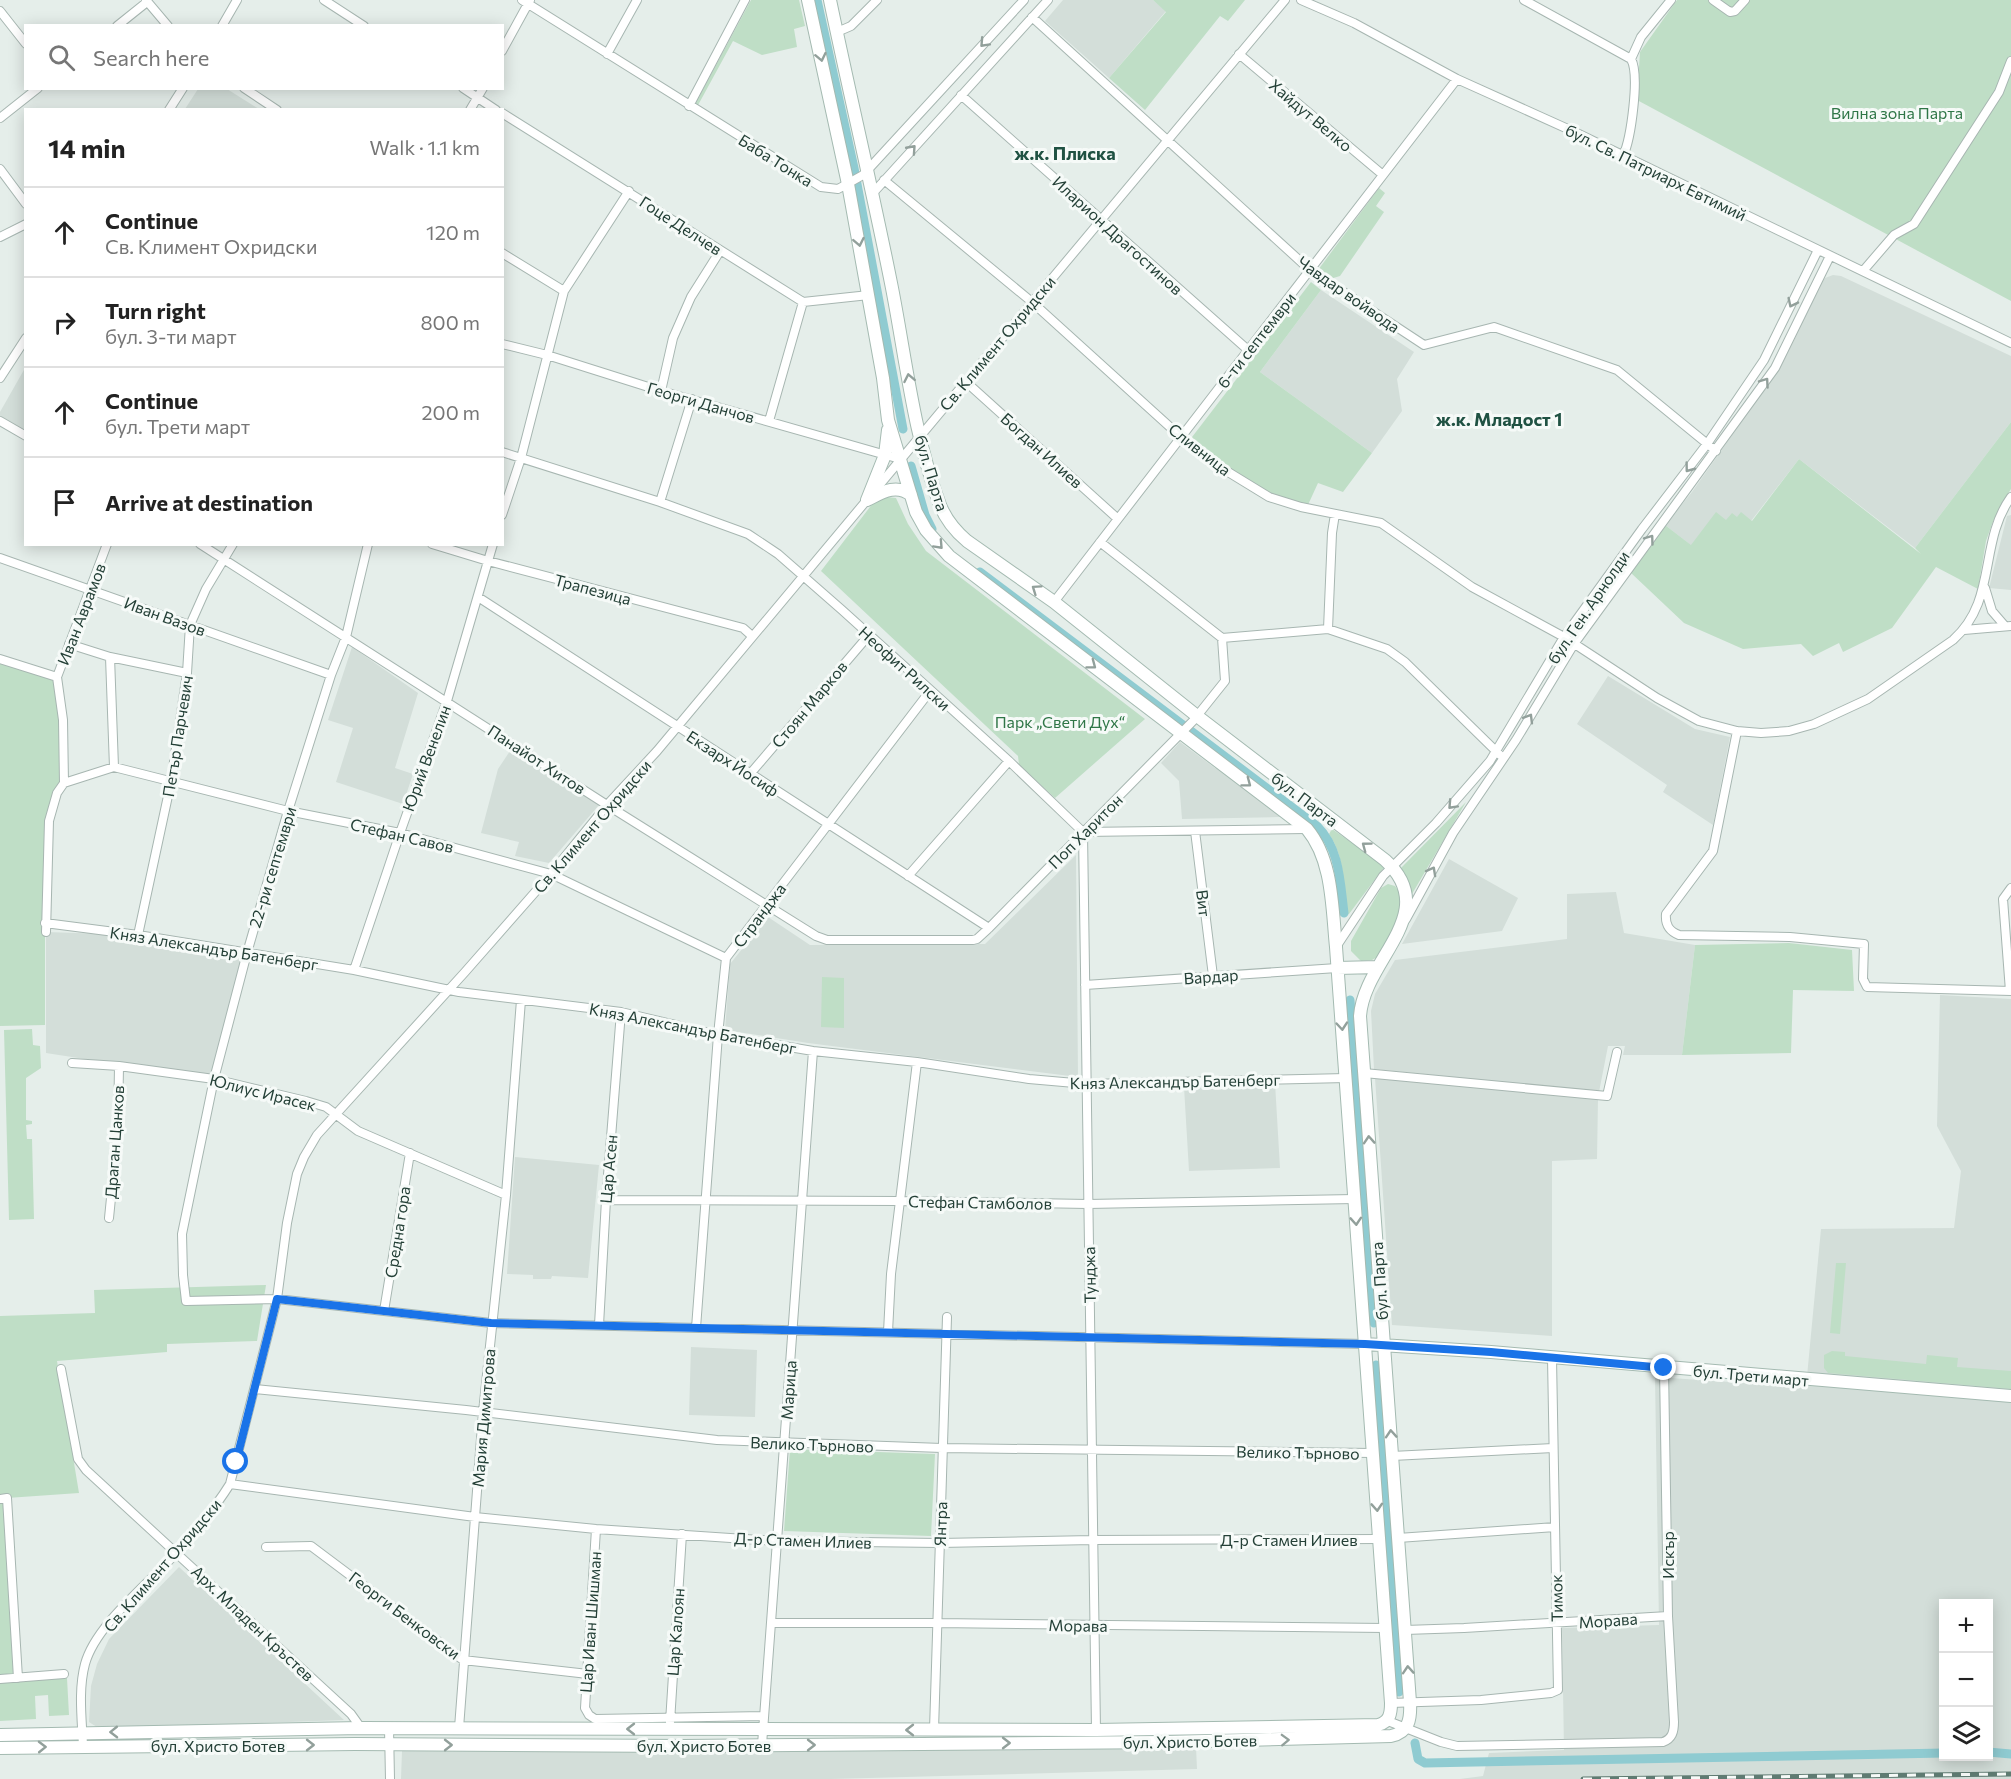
<!DOCTYPE html>
<html lang="en">
<head>
<meta charset="utf-8">
<style>
  body { margin:0; font-family:Commissioner,sans-serif; background:#f6f6f6; color:#222 }
  .controls { position:absolute; right:18px; bottom:18px; display:grid; overflow:hidden; border-radius:0px; box-shadow:0 3px 15px #0003 }
  .controls button { width:54px; height:54px; display:grid; place-items:center; padding:0; border:0; border-bottom:2px solid #e0e0e0; background:#fff; color:#222; font:30px sans-serif }
  .stop { position:absolute; width:18px; height:18px; margin:-14px; border:4px solid #1a73e8; border-radius:50%; background:#fff }
  .stop.end { background:#1a73e8; border-color:#fff; box-shadow:0 2px 6px #0008 }
  .list { margin:0; padding:0; list-style:none }
  h2 { display:flex; justify-content:space-between; align-items:center; height:78px; margin:0; padding:0 24px; font-size:26px }
  h2 small { font-size:20px; font-weight:400; color:#767676 }
  .list li { display:grid; grid-template-columns:39px 1fr auto; gap:18px; align-items:center; box-sizing:border-box; height:90px; padding:0 24px; border-top:2px solid #e0e0e0 }
  .list b { display:block; font-size:22px; white-space:nowrap }
  .list p { margin:0; font-size:20px; white-space:nowrap; color:#767676 }
  .list em { font-size:20px; font-style:normal; color:#767676 }
  .icon { flex:none; width:33px; height:33px; fill:none; stroke:currentColor; stroke-width:2; stroke-linecap:round; stroke-linejoin:round }
  .map { position:relative; flex:none; width:2011px; height:1779px; overflow:hidden }
  .search { position:absolute; background:#fff; box-shadow:0 3px 15px #0003; left:24px; top:24px; width:480px; height:66px; display:flex; align-items:center; gap:15px; box-sizing:border-box; padding:0 21px; border-radius:0px; color:#767676; font-size:22px }
  .panel { position:absolute; background:#fff; box-shadow:0 3px 15px #0003; left:24px; top:108px; width:480px; height:438px; border-radius:0px }
  .map>svg:first-child { display:block }
</style>
</head>
<body>
<div class="map">
<svg width="2011" height="1779" viewBox="0 0 2011 1779">
  <rect width="100%" height="100%" fill="#e5eeea"/>
  <!-- built -->
  <path fill="#d3ded9" fill-rule="evenodd" d="M1063,0H1153L1166,11L1109,78L1045,21Z
    M198,89H227L259,109H185Z
    M1833,275L1841,276L2011,356V422L1915,548L1799,459L1751,521L1737,517L1727,520L1692,546L1665,525L1692,492L1771,380L1794,340L1818,287L1825,278Z
    M1321,290L1414,352L1397,379L1402,411L1372,453L1260,372Z
    M25,368V433L0,417V412Z
    M2011,515V590L1989,588L2007,516Z
    M352,647L418,693L395,768L413,774L403,804L336,782L353,728L328,720Z
    M1608,676L1695,729L1730,737L1713,825L1663,792L1667,785L1577,724Z
    M1180,742L1215,768L1230,771L1285,812L1279,817L1182,819L1179,781L1161,763Z
    M510,751L599,805L549,863L515,856L519,842L481,833L498,769Z
    M1076,855L1078,1077L808,1043L725,1030L730,964L768,917L810,945L985,944Z
    M1449,859L1518,898L1502,931L1402,944Z
    M1616,892L1624,933L1695,945L1682,1055H1623L1625,1046H1608L1599,1092L1374,1069L1371,1011L1375,994L1395,960L1567,939V894Z
    M46,932L138,935L247,953L214,1079L46,1053Z
    M1940,995L2011,999V1779H1460L1483,1776L1489,1753L1564,1750L1562,1628L1659,1625L1655,1377L1806,1387L1821,1229L1954,1228L1961,1171L1937,1126ZM1944,1604H1988V1756H1944Z
    M1375,1078L1598,1099L1597,1159L1552,1161V1336L1392,1325Z
    M1275,1083L1280,1168L1189,1171L1184,1087Z
    M515,1157L599,1165L588,1278L552,1276L551,1279H533V1275L507,1274Z
    M691,1347L757,1350L755,1417L689,1415Z
    M179,1567L344,1720L100,1729L89,1722L91,1686L97,1664L109,1639Z
    M915,1747H1196L1197,1769L831,1779H401L402,1751Z"/>
  <!-- green -->
  <path fill="#bfdec6" d="M751,0H799L805,26L794,29L797,47L762,55L733,41L697,107L694,106Z
    M1153,0H1245L1228,21L1220,16L1145,110L1109,78L1166,12Z
    M1677,0H2011V301L1637,100L1640,52Z
    M1379,188L1385,193L1376,206L1384,212L1340,276L1330,279L1318,270Z
    M1311,282L1321,290L1260,372L1372,453L1343,492L1318,483L1307,507L1272,498L1189,441Z
    M2011,422V489L2002,503L1992,524L1986,541L1978,589L1936,567L1892,628L1843,652L1839,643L1813,656L1801,644L1743,649L1684,623L1630,572L1665,525L1691,545L1716,512L1726,520L1732,513L1737,517L1741,512L1752,521L1799,459L1921,554L1915,548Z
    M887,497L896,498L908,524L926,551L1145,719L1055,798L1019,765L1018,756L821,571L873,503Z
    M0,659L57,677L64,783L53,806L45,923V1025L0,1026Z
    M1466,802L1412,894L1400,869Z
    M1332,829L1385,866L1349,914L1346,915C1344,888 1345,857 1329,834Z
    M1388,884L1395,886L1400,893V916L1379,956L1372,960L1361,961L1351,951V941L1381,888Z
    M1789,943L1852,950L1854,991L1793,990L1791,1053L1682,1055L1695,945Z
    M822,977L844,978V1028L821,1027Z
    M32,1029L33,1045L40,1046L41,1068L26,1078V1120L32,1121V1124L26,1125L27,1139H32L34,1219L9,1220L4,1030Z
    M1836,1263H1846L1840,1334L1830,1333Z
    M266,1285L257,1341L167,1344V1352L57,1361L79,1493L7,1498L15,1675L0,1676V1316L95,1313L94,1290Z
    M1832,1351L1845,1352V1356L1926,1364L1927,1355L1958,1358L1957,1367L2011,1371V1389L1828,1373L1824,1368V1355Z
    M790,1449L935,1454L931,1536L784,1531Z
    M67,1678L69,1715L49,1716L48,1695L35,1696L36,1719L0,1721V1682Z"/>
  <g fill="none" stroke-linecap="round" stroke-linejoin="round">
    <!-- canal -->
    <path stroke="#8fcbd1" stroke-width="9" d="M817,0L854,168L903,429
      M911,466L925,515L932,529
      M980,572L1317,826C1340,849 1340,882 1344,913
      M1350,1000L1374,1323
      M1376,1365L1399,1692
      M1415,1743L1418,1759L1425,1763L1944,1753
      M1988,1752L2011,1754"/>
    <!-- minor casing -->
    <g stroke="#a7b6b1" stroke-width="10">
      <path id="minor" d="M146,0L168,26
        M324,0L364,26
        M522,0L821,187L838,189L863,175L1024,0
        M1301,0L1354,23L1457,79L1579,134L2011,343
        M1524,0L1631,59
        M1713,0L1730,12L1735,11L1745,0
        M0,11L26,44
        M1032,17L1310,270L1424,345L1494,327L1617,370L1716,451
        M117,26L147,2
        M222,26L237,0
        M837,32L851,26L877,0
        M502,51L530,0
        M607,54L637,0
        M1239,54L1383,175
        M244,88L277,110
        M463,88L496,110
        M961,95L1248,350
        M689,106L745,0
        M169,110L183,88
        M470,110L483,88
        M502,113L803,302L869,295
        M0,118L38,88
        M1623,156C1631,139 1640,75 1631,59L1641,37L1671,0
        M0,169L26,204
        M884,180L1032,302L1181,437L1220,467L1269,497L1301,507L1381,523L1472,587L1564,637L1657,698L1699,721L1737,731L1761,733L1789,731L1814,724L1868,699L1953,640C1998,600 1978,543 2011,497
        M873,193L1048,0
        M0,237L26,224
        M502,253L564,291
        M1863,271L1894,235L1914,224L1999,92L2011,61
        M502,344L547,355L661,391L900,459
        M0,378L26,338
        M965,381L1118,519
        M661,391L673,338L691,297L720,251
        M0,421L26,436
        M769,421L803,302
        M502,452L660,502L748,534L778,554L842,610L1009,761L1083,832L1306,829
        M660,502L692,399
        M502,515L521,458L564,291L629,191
        M200,544L607,805L816,936L827,940H973L977,939L989,928L1193,721L1225,681L1222,638L1100,542
        M368,544L346,637L331,675L288,811L247,953L214,1079L182,1234L183,1275L186,1301L277,1299L491,1323L1365,1344
        M432,544L488,561L743,628L752,636
        M0,558L331,675
        M1985,588L1992,611L2005,626
        M478,597L989,928
        M1054,602L1457,79
        M1328,629L1332,533L1335,514
        M1964,630L2011,626
        M1222,638L1328,629L1387,649L1405,662L1500,755
        M69,644L110,657
        M0,659L57,677
        M1737,731L1713,851L1666,914C1665,925 1669,931 1679,935L1790,937L1864,944L1863,979L1867,987L2011,991
        M114,767L110,657L187,673
        M750,774L869,635
        M64,783L114,767L288,811L400,833L551,874L726,958
        M1195,831L1213,976
        M1083,832L1096,1730
        M908,876L1009,761
        M1406,919L1453,833L1516,740L1574,644L1775,368L1830,256
        M45,923L138,935L354,970L459,992L621,1012L718,1035L813,1051L917,1062L1029,1079L1086,1084L1346,1078
        M46,932L49,821L57,793L64,783L63,720L57,677L107,544
        M138,935L171,782L187,673L190,625L206,589L233,544
        M1336,947L1383,876L1436,823L1490,761L1564,637L1642,529L1707,444L1764,360L1818,250
        M354,970L400,833L447,701L493,544
        M1085,985L1337,968
        M2010,991L2003,899L2011,888
        M72,1063L119,1066L214,1079L306,1101L326,1107L358,1131L506,1195
        M1364,1073L1607,1096L1617,1052
        M606,1200L900,1201L1088,1204L1355,1199
        M109,1218L118,1128L119,1066
        M384,1311L410,1153
        M599,1325L606,1200L621,1012
        M696,1328L718,1035L726,958L930,691
        M888,1332L891,1274L917,1062
        M61,1369L78,1459L86,1470L351,1714L361,1728
        M255,1389L466,1410L717,1440L942,1448L1373,1453
        M1392,1456L1553,1448
        M230,1484L475,1517L596,1529L777,1541L940,1543L1093,1540L1379,1539
        M0,1499L7,1498L18,1678
        M596,1529L585,1708L589,1715L595,1719L764,1716
        M1398,1538L1555,1527
        M266,1547L311,1546L463,1660L588,1674
        M771,1623H937L1386,1628
        M1405,1630L1464,1628L1668,1616
        M0,1679L64,1674
        M1391,1703L1481,1700L1551,1693L1558,1690L1552,1358
        M1388,1721L1441,1742L1457,1746L1663,1742C1672,1739 1674,1732 1674,1722L1668,1616L1664,1368
        M670,1722L682,1534
        M389,1728L390,1779
        M459,1728L483,1412L506,1195L521,1000
        M934,1730L947,1317
        M762,1745L813,1051
        M83,1746C82,1720 78,1690 85,1664C96,1624 149,1584 177,1552C196,1531 215,1508 230,1484L277,1299L287,1223L297,1174L304,1157L317,1135L465,972L551,874L607,805L657,751L1285,0"/>
    </g>
    <!-- secondary casing -->
    <g stroke="#a4bab1" stroke-width="14">
      <path id="secondary" d="M867,500L885,455L888,430
        M867,500C881,493 896,483 911,495
        M1337,968L1378,967
        M1365,1344L1491,1352L2011,1396
        M0,1735L361,1728L1096,1730L1378,1725C1390,1722 1391,1713 1391,1703L1336,947C1332,908 1333,860 1307,829L949,556L926,530L916,512L888,420L883,378L848,184L808,0
        M0,1748L355,1744L684,1746L1167,1742L1391,1736C1409,1732 1411,1719 1410,1702L1360,1016C1364,959 1443,913 1385,860L1197,716L1054,602L967,541C954,530 946,520 940,505C914,436 906,360 892,288C873,192 850,96 830,0"/>
    </g>
    <!-- minor -->
    <use href="#minor" stroke="#fff" stroke-width="8"/>
    <!-- secondary -->
    <use href="#secondary" stroke="#fff" stroke-width="12"/>
    <!-- rail casing -->
    <g stroke="#5f7b72" stroke-width="5">
      <path id="rail" d="M1583,1779L2011,1774"/>
    </g>
    <!-- rail -->
    <use href="#rail" stroke="#f6faf8" stroke-width="3" stroke-dasharray="9" stroke-linecap="butt"/>
  </g>
  <!-- one-way arrows -->
  <defs><path id="oneway-chevron" d="M-2-3.5L2.5 0L-2 3.5" fill="none" stroke-width="1.6" stroke-linecap="round" stroke-linejoin="round" transform="scale(1.5)"/></defs>
  <g stroke="#92a09b">
    <use href="#oneway-chevron" transform="translate(984 43) rotate(133)"/>
    <use href="#oneway-chevron" transform="translate(821 57) rotate(78)"/>
    <use href="#oneway-chevron" transform="translate(912 149) rotate(-48)"/>
    <use href="#oneway-chevron" transform="translate(859 242) rotate(79)"/>
    <use href="#oneway-chevron" transform="translate(1792 303) rotate(116)"/>
    <use href="#oneway-chevron" transform="translate(909 378) rotate(-101)"/>
    <use href="#oneway-chevron" transform="translate(1765 382) rotate(-55)"/>
    <use href="#oneway-chevron" transform="translate(1689 468) rotate(127)"/>
    <use href="#oneway-chevron" transform="translate(1650 539) rotate(-54)"/>
    <use href="#oneway-chevron" transform="translate(939 545) rotate(47)"/>
    <use href="#oneway-chevron" transform="translate(1036 589) rotate(-145)"/>
    <use href="#oneway-chevron" transform="translate(1092 665) rotate(37)"/>
    <use href="#oneway-chevron" transform="translate(1529 718) rotate(-59)"/>
    <use href="#oneway-chevron" transform="translate(1247 783) rotate(37)"/>
    <use href="#oneway-chevron" transform="translate(1452 805) rotate(133)"/>
    <use href="#oneway-chevron" transform="translate(1366 846) rotate(-143)"/>
    <use href="#oneway-chevron" transform="translate(1432 871) rotate(-61)"/>
    <use href="#oneway-chevron" transform="translate(1342 1026) rotate(85)"/>
    <use href="#oneway-chevron" transform="translate(1369 1140) rotate(-94)"/>
    <use href="#oneway-chevron" transform="translate(1356 1221) rotate(86)"/>
    <use href="#oneway-chevron" transform="translate(1391 1434) rotate(-94)"/>
    <use href="#oneway-chevron" transform="translate(1377 1507) rotate(86)"/>
    <use href="#oneway-chevron" transform="translate(1408 1670) rotate(-94)"/>
    <use href="#oneway-chevron" transform="translate(631 1729) rotate(180)"/>
    <use href="#oneway-chevron" transform="translate(910 1730) rotate(-180)"/>
    <use href="#oneway-chevron" transform="translate(114 1732) rotate(179)"/>
    <use href="#oneway-chevron" transform="translate(1285 1740) rotate(-2)"/>
    <use href="#oneway-chevron" transform="translate(1006 1743)"/>
    <use href="#oneway-chevron" transform="translate(310 1745)"/>
    <use href="#oneway-chevron" transform="translate(448 1745)"/>
    <use href="#oneway-chevron" transform="translate(811 1745)"/>
    <use href="#oneway-chevron" transform="translate(42 1747) rotate(-1)"/>
  </g>
  <g fill="none" stroke-linecap="round" stroke-linejoin="round">
    <!-- route -->
    <path stroke="#1a73e8" stroke-width="8" d="M236,1462L277,1299L491,1323L1365,1344L1491,1352L1664,1368"/>
  </g>
  <g text-anchor="middle" dominant-baseline="central" stroke-width="6" stroke-linejoin="round" paint-order="stroke">
    <!-- park labels -->
    <g font-size="16" fill="#2f7647" stroke="#f6faf8">
      <text x="1897" y="112">Вилна зона Парта</text>
      <text x="1060" y="721">Парк „Свети Дух“</text>
    </g>
    <!-- street labels -->
    <g font-size="16" fill="#244037" stroke="#f6faf8">
      <text transform="translate(1311 115) rotate(40)">Хайдут Велко</text>
      <text transform="translate(776 160) rotate(32)">Баба Тонка</text>
      <text transform="translate(1656 172) rotate(26)">бул. Св. Патриарх Евтимий</text>
      <text transform="translate(681 225) rotate(33)">Гоце Делчев</text>
      <text transform="translate(1118 235) rotate(42)">Иларион Драгостинов</text>
      <text transform="translate(1349 294) rotate(35)">Чавдар войвода</text>
      <text transform="translate(1256 340) rotate(-52)">6-ти септември</text>
      <text transform="translate(997 343) rotate(-50)">Св. Климент Охридски</text>
      <text transform="translate(701 402) rotate(16)">Георги Данчов</text>
      <text transform="translate(1200 449) rotate(38)">Сливница</text>
      <text transform="translate(1042 450) rotate(42)">Богдан Илиев</text>
      <text transform="translate(932 473) rotate(73)">бул. Парта</text>
      <text transform="translate(593 589) rotate(15)">Трапезица</text>
      <text transform="translate(1588 607) rotate(-56)">бул. Ген. Арнолди</text>
      <text transform="translate(81 614) rotate(-69)">Иван Аврамов</text>
      <text transform="translate(165 616) rotate(20)">Иван Вазов</text>
      <text transform="translate(905 668) rotate(42)">Неофит Рилски</text>
      <text transform="translate(809 704) rotate(-50)">Стоян Марков</text>
      <text transform="translate(177 736) rotate(-81)">Петър Парчевич</text>
      <text transform="translate(426 758) rotate(-70)">Юрий Венелин</text>
      <text transform="translate(537 759) rotate(33)">Панайот Хитов</text>
      <text transform="translate(733 763) rotate(33)">Екзарх Йосиф</text>
      <text transform="translate(1305 799) rotate(37)">бул. Парта</text>
      <text transform="translate(592 826) rotate(-49)">Св. Климент Охридски</text>
      <text transform="translate(1085 831) rotate(-45)">Поп Харитон</text>
      <text transform="translate(402 835) rotate(13)">Стефан Савов</text>
      <text transform="translate(272 867) rotate(-73)">22-ри септември</text>
      <text transform="translate(1204 903) rotate(83)">Вит</text>
      <text transform="translate(759 915) rotate(-53)">Странджа</text>
      <text transform="translate(214 948) rotate(9)">Княз Александър Батенберг</text>
      <text transform="translate(1211 976) rotate(-4)">Вардар</text>
      <text transform="translate(693 1028) rotate(11)">Княз Александър Батенберг</text>
      <text transform="translate(1175 1081) rotate(-1)">Княз Александър Батенберг</text>
      <text transform="translate(263 1092) rotate(14)">Юлиус Ирасек</text>
      <text transform="translate(114 1142) rotate(-86)">Драган Цанков</text>
      <text transform="translate(608 1169) rotate(-85)">Цар Асен</text>
      <text transform="translate(980 1202) rotate(1)">Стефан Стамболов</text>
      <text transform="translate(397 1232) rotate(-81)">Средна гора</text>
      <text transform="translate(1089 1275) rotate(-91)">Тунджа</text>
      <text transform="translate(1379 1281) rotate(-94)">бул. Парта</text>
      <text transform="translate(1751 1375) rotate(5)">бул. Трети март</text>
      <text transform="translate(788 1390) rotate(-86)">Марица</text>
      <text transform="translate(483 1418) rotate(-85)">Мария Димитрова</text>
      <text transform="translate(812 1444) rotate(2)">Велико Търново</text>
      <text transform="translate(1298 1452) rotate(1)">Велико Търново</text>
      <text transform="translate(940 1524) rotate(-88)">Янтра</text>
      <text x="1289" y="1539">Д-р Стамен Илиев</text>
      <text transform="translate(803 1540) rotate(2)">Д-р Стамен Илиев</text>
      <text transform="translate(1667 1555) rotate(-90)">Искър</text>
      <text transform="translate(162 1565) rotate(-49)">Св. Климент Охридски</text>
      <text transform="translate(1556 1598) rotate(-91)">Тимок</text>
      <text transform="translate(405 1615) rotate(37)">Георги Бенковски</text>
      <text transform="translate(1608 1620) rotate(-4)">Морава</text>
      <text transform="translate(590 1622) rotate(-86)">Цар Иван Шишман</text>
      <text transform="translate(253 1623) rotate(43)">Арх. Младен Кръстев</text>
      <text transform="translate(1078 1625) rotate(1)">Морава</text>
      <text transform="translate(675 1632) rotate(-86)">Цар Калоян</text>
      <text transform="translate(1190 1741) rotate(-1)">бул. Христо Ботев</text>
      <text x="218" y="1745">бул. Христо Ботев</text>
      <text x="704" y="1745">бул. Христо Ботев</text>
    </g>
    <!-- neighbourhood labels -->
    <g font-size="18" font-weight="bold" fill="#205243" stroke="#f6faf8">
      <text x="1065" y="153">ж.к. Плиска</text>
      <text x="1499" y="419">ж.к. Младост 1</text>
    </g>
  </g>
</svg>
<div class="controls">
<button>+</button>
<button>−</button>
<button><svg class="icon" aria-label="layers" viewBox="0 0 24 24"><path d="M12 4l9 5-9 5-9-5zM3 14l9 5 9-5"/></svg></button>
</div>
<div class="stop" style="left:236px;top:1462px"></div>
<div class="stop end" style="left:1664px;top:1368px"></div>
<div class="search"><svg class="icon" aria-label="search" viewBox="0 0 24 24"><circle cx="10" cy="10" r="6"/><path d="M15 15l6 6"/></svg>Search here</div>
<section class="panel">
<h2>14 min<small>Walk · 1.1 km</small></h2>
<ul class="list">
<li><svg class="icon" aria-label="ahead" viewBox="0 0 24 24"><path d="M12 20V5M6 11l6-6 6 6"/></svg><div><b>Continue</b><p>Св. Климент Охридски</p></div><em>120 m</em></li>
<li><svg class="icon" aria-label="right" viewBox="0 0 24 24"><path d="M7 20v-9h11M14 6l5 5-5 5"/></svg><div><b>Turn right</b><p>бул. 3-ти март</p></div><em>800 m</em></li>
<li><svg class="icon" aria-label="ahead" viewBox="0 0 24 24"><path d="M12 20V5M6 11l6-6 6 6"/></svg><div><b>Continue</b><p>бул. Трети март</p></div><em>200 m</em></li>
<li><svg class="icon" aria-label="arrive" viewBox="0 0 24 24"><path d="M6 21V4h12l-3 4 3 4H6"/></svg><div><b>Arrive at destination</b></div></li>
</ul>
</section>
</div>
</body>
</html>
